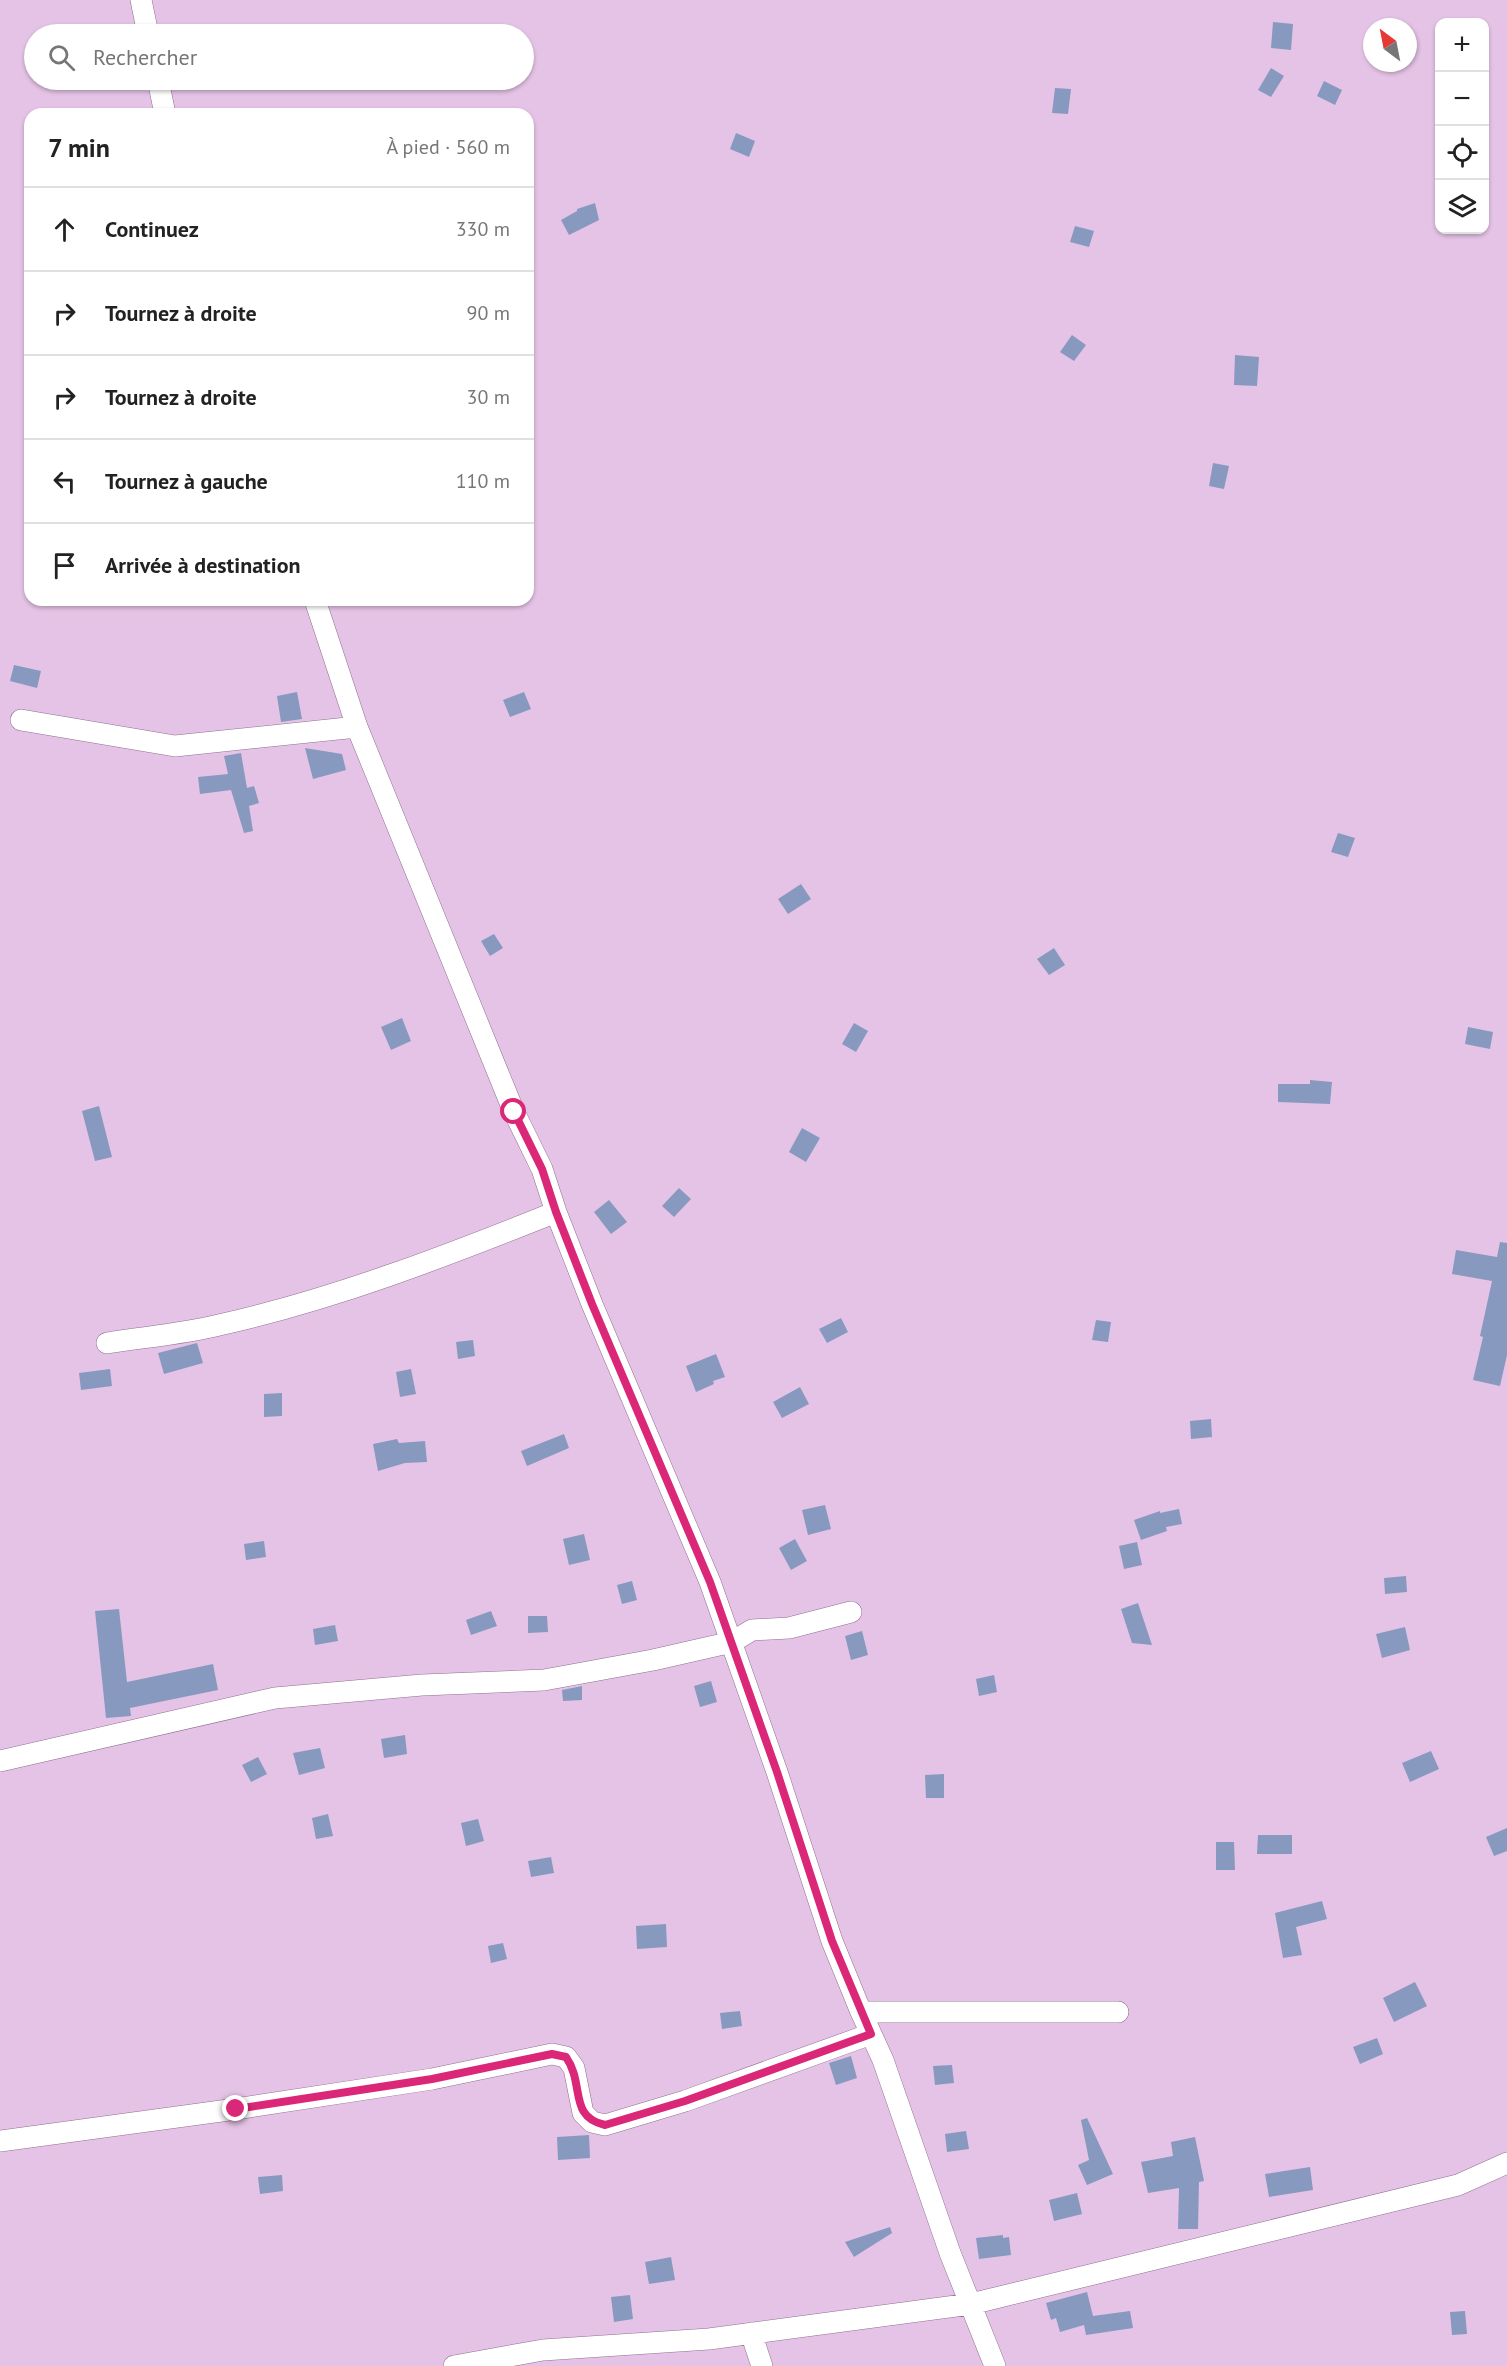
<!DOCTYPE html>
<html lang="fr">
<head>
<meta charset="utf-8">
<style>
  body { margin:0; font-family:"PT Sans",sans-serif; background:#f6f6f6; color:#222 }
  .controls { position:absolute; right:18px; top:18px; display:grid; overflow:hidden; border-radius:12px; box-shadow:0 2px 4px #0004 }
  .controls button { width:54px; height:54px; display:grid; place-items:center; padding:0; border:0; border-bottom:2px solid #e0e0e0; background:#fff; color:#222; font:30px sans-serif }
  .compass { position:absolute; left:1363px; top:18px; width:54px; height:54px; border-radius:50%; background:#fff; box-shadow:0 2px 4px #0004; rotate:328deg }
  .stop { position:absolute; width:18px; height:18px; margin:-14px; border:4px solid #db2777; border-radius:50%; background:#fff }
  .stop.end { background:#db2777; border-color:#fff; box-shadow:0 2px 6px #0008 }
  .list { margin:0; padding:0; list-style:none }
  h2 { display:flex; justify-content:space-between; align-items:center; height:78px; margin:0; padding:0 24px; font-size:26px }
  h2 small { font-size:20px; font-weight:400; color:#767676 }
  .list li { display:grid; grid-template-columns:39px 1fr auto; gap:18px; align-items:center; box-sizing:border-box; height:84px; padding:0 24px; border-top:2px solid #e0e0e0 }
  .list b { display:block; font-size:22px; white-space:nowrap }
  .list em { font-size:20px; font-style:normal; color:#767676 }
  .icon { flex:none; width:33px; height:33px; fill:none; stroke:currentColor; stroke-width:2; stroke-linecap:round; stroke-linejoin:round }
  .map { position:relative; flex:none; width:1507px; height:2366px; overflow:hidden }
  .search { position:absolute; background:#fff; box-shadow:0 2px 4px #0004; left:24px; top:24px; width:510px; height:66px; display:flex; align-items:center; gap:15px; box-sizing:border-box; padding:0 21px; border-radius:33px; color:#767676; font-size:22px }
  .panel { position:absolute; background:#fff; box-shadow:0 2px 4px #0004; left:24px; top:108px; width:510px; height:498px; border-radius:18px }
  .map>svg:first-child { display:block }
</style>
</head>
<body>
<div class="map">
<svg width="1507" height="2366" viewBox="0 0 1507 2366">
  <rect width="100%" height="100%" fill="#e5c3e6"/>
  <!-- building -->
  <path fill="#8799bf" d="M1273,22L1293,24L1291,50L1271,48Z
    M1271,68L1284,76L1271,97L1258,90Z
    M1324,81L1342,90L1335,105L1317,96Z
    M1055,88L1071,89L1068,114L1052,113Z
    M736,133L755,141L749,157L730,149Z
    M595,203L599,220L569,235L561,220L577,211V209Z
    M1075,226L1094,231L1089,247L1070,242Z
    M1072,335L1086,345L1074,361L1060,352Z
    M1235,355L1259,357L1257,386L1234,385Z
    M1213,463L1229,466L1224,489L1209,486Z
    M14,665L41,671L37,688L10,681Z
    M297,692L302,719L281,722L277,696Z
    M524,692L531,709L510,717L503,700Z
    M305,748L342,754L346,770L313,779Z
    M241,753L247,788L254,786L259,803L249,806L253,831L244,833L231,790L200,794L198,777L228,774L224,756Z
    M1338,833L1355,838L1348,857L1331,852Z
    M801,884L811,899L788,914L778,899Z
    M494,934L503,948L490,956L481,941Z
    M1054,948L1065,965L1049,975L1037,959Z
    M402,1018L411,1041L391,1050L381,1027Z
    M854,1023L868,1031L856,1052L842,1044Z
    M1468,1027L1493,1032L1490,1049L1465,1044Z
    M1310,1080L1332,1082L1330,1104L1278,1102V1084H1310Z
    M99,1106L112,1157L95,1161L82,1111Z
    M802,1128L820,1138L806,1162L789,1152Z
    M679,1188L691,1199L674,1217L662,1206Z
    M609,1200L627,1222L611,1234L594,1212Z
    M1500,1242L1507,1243V1355L1500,1386L1473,1380L1483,1337L1480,1336L1492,1281L1452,1274L1456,1250L1497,1257Z
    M841,1318L848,1332L827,1343L819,1329Z
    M1096,1320L1111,1322L1108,1342L1092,1340Z
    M473,1340L475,1356L458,1359L456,1342Z
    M197,1343L203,1363L164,1374L158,1353Z
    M716,1354L725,1377L713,1381L714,1384L696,1392L686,1366Z
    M110,1369L112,1386L81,1390L79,1373Z
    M411,1369L416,1394L400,1397L396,1372Z
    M800,1387L809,1404L782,1418L773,1402Z
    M282,1393V1416L264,1417V1394Z
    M1211,1419L1212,1437L1191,1439L1190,1421Z
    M564,1434L569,1448L527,1466L521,1451Z
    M397,1439L399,1443L425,1441L427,1462L405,1463L378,1471L373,1444Z
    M825,1505L831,1529L808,1535L802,1510Z
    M1179,1509L1182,1524L1166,1527L1167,1531L1141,1540L1134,1520L1160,1511V1513Z
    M584,1534L590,1560L569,1565L563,1539Z
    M795,1539L807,1561L791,1570L779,1548Z
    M264,1541L266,1557L246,1560L244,1544Z
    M1137,1542L1142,1565L1124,1569L1119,1546Z
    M1406,1576L1407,1592L1385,1594L1384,1578Z
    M632,1581L637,1600L622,1604L617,1585Z
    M1138,1603L1152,1645L1132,1643L1121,1609Z
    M119,1609L127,1682L213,1664L218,1690L130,1708L131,1716L106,1718L95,1611Z
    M491,1611L497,1626L471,1635L466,1620Z
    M528,1616H547L548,1632L528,1633Z
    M335,1625L338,1641L315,1645L313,1629Z
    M1405,1627L1410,1650L1382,1658L1376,1634Z
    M862,1631L868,1655L851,1660L845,1636Z
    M994,1675L997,1692L979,1696L976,1679Z
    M711,1681L717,1702L700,1707L694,1686Z
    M582,1686V1700L563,1701L562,1690Z
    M405,1735L407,1754L384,1758L381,1739Z
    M320,1748L325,1768L299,1775L293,1753Z
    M1431,1751L1439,1769L1410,1782L1402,1763Z
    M258,1757L267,1774L251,1782L242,1765Z
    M944,1774V1798H926L925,1775Z
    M328,1814L333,1836L316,1839L312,1818Z
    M478,1819L484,1841L466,1846L461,1823Z
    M1507,1828V1851L1494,1856L1486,1837Z
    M1258,1835H1292V1854H1257Z
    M1216,1842H1234L1235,1870H1216Z
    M551,1857L554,1873L531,1877L528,1861Z
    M1322,1901L1327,1919L1296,1927L1302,1955L1283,1958L1275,1913Z
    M666,1924L667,1947L637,1949L636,1926Z
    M503,1943L507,1959L491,1963L488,1946Z
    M1415,1982L1427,2006L1394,2022L1383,1998Z
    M740,2011L742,2026L722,2029L720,2013Z
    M1377,2038L1383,2054L1360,2064L1353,2047Z
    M851,2056L857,2078L836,2085L829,2063Z
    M952,2065L954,2083L935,2085L933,2066Z
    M1087,2118L1113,2174L1087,2185L1078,2165L1089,2160L1081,2120Z
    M966,2131L969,2149L947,2152L945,2134Z
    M589,2135L590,2158L558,2160L557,2137Z
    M1195,2137L1204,2181L1199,2182L1198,2229H1178L1179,2188L1148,2193L1141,2162L1173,2156L1171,2142Z
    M1310,2167L1313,2190L1269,2197L1265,2174Z
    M282,2175L283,2191L260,2194L258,2177Z
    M1077,2193L1082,2214L1054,2221L1049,2200Z
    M890,2227L892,2233L854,2257L845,2242Z
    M1003,2235V2238L1009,2237L1011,2255L979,2259L976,2238Z
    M671,2257L675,2280L649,2284L645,2262Z
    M1087,2292L1093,2316L1130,2311L1133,2328L1086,2335L1084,2325L1060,2332L1056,2318L1051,2320L1046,2303Z
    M630,2295L633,2319L614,2322L611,2297Z
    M1465,2311L1467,2334L1452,2335L1450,2312Z"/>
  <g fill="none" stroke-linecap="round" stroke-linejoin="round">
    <!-- street casing -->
    <g stroke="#907090" stroke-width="22">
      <path id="street" d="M141,0L148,34
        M158,80L165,114
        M315,600L357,727L514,1112L542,1169L556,1212L592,1304L710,1582L777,1772L832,1941L861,2012L883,2060L950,2253L995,2366
        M21,720L175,746L357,727
        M107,1343C144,1337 183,1334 219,1325C335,1299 446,1256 556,1212
        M0,1761L275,1698L422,1685L544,1680L653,1660L732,1642L752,1630L789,1628L851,1612
        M861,2012H1118
        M0,2141L236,2109L432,2079L552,2054L566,2057L574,2068L583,2113L592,2122L605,2125L685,2101L871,2034
        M751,2333L762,2366
        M454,2366L543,2350L709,2339L971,2304L1458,2185L1507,2163"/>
    </g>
    <!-- street -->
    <use href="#street" stroke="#fff" stroke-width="21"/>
  </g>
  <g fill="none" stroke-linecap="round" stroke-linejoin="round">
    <!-- route -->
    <path stroke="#db2777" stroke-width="8" d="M236,2109L432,2079L552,2054L566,2057C585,2084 568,2117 605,2125L685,2101L871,2034L832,1941L777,1772L710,1582L592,1304L556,1212L542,1169L514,1112"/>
  </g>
</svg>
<div class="controls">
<button>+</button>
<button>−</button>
<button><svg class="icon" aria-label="locate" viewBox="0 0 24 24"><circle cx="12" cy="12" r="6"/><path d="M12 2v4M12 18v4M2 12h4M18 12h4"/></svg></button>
<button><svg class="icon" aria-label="layers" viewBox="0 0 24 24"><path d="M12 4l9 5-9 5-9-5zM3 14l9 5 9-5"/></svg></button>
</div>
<svg class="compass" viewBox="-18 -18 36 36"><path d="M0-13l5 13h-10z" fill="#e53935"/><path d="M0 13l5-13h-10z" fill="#767676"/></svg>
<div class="stop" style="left:514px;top:1112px"></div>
<div class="stop end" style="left:236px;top:2109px"></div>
<div class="search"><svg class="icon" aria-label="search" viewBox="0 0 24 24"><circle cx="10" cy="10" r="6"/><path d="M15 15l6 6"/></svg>Rechercher</div>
<section class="panel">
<h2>7 min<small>À pied · 560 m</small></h2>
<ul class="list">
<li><svg class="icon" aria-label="ahead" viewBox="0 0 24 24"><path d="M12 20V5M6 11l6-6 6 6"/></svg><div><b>Continuez</b></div><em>330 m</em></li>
<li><svg class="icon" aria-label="right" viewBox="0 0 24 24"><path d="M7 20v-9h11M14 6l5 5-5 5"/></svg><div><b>Tournez à droite</b></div><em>90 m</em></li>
<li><svg class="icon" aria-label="right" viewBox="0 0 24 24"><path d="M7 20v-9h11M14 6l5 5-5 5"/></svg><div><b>Tournez à droite</b></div><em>30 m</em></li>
<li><svg class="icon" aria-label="left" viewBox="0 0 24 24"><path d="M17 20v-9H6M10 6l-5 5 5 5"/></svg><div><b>Tournez à gauche</b></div><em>110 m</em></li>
<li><svg class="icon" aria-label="arrive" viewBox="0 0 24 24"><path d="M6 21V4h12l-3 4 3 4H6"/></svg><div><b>Arrivée à destination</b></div></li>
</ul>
</section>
</div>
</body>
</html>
